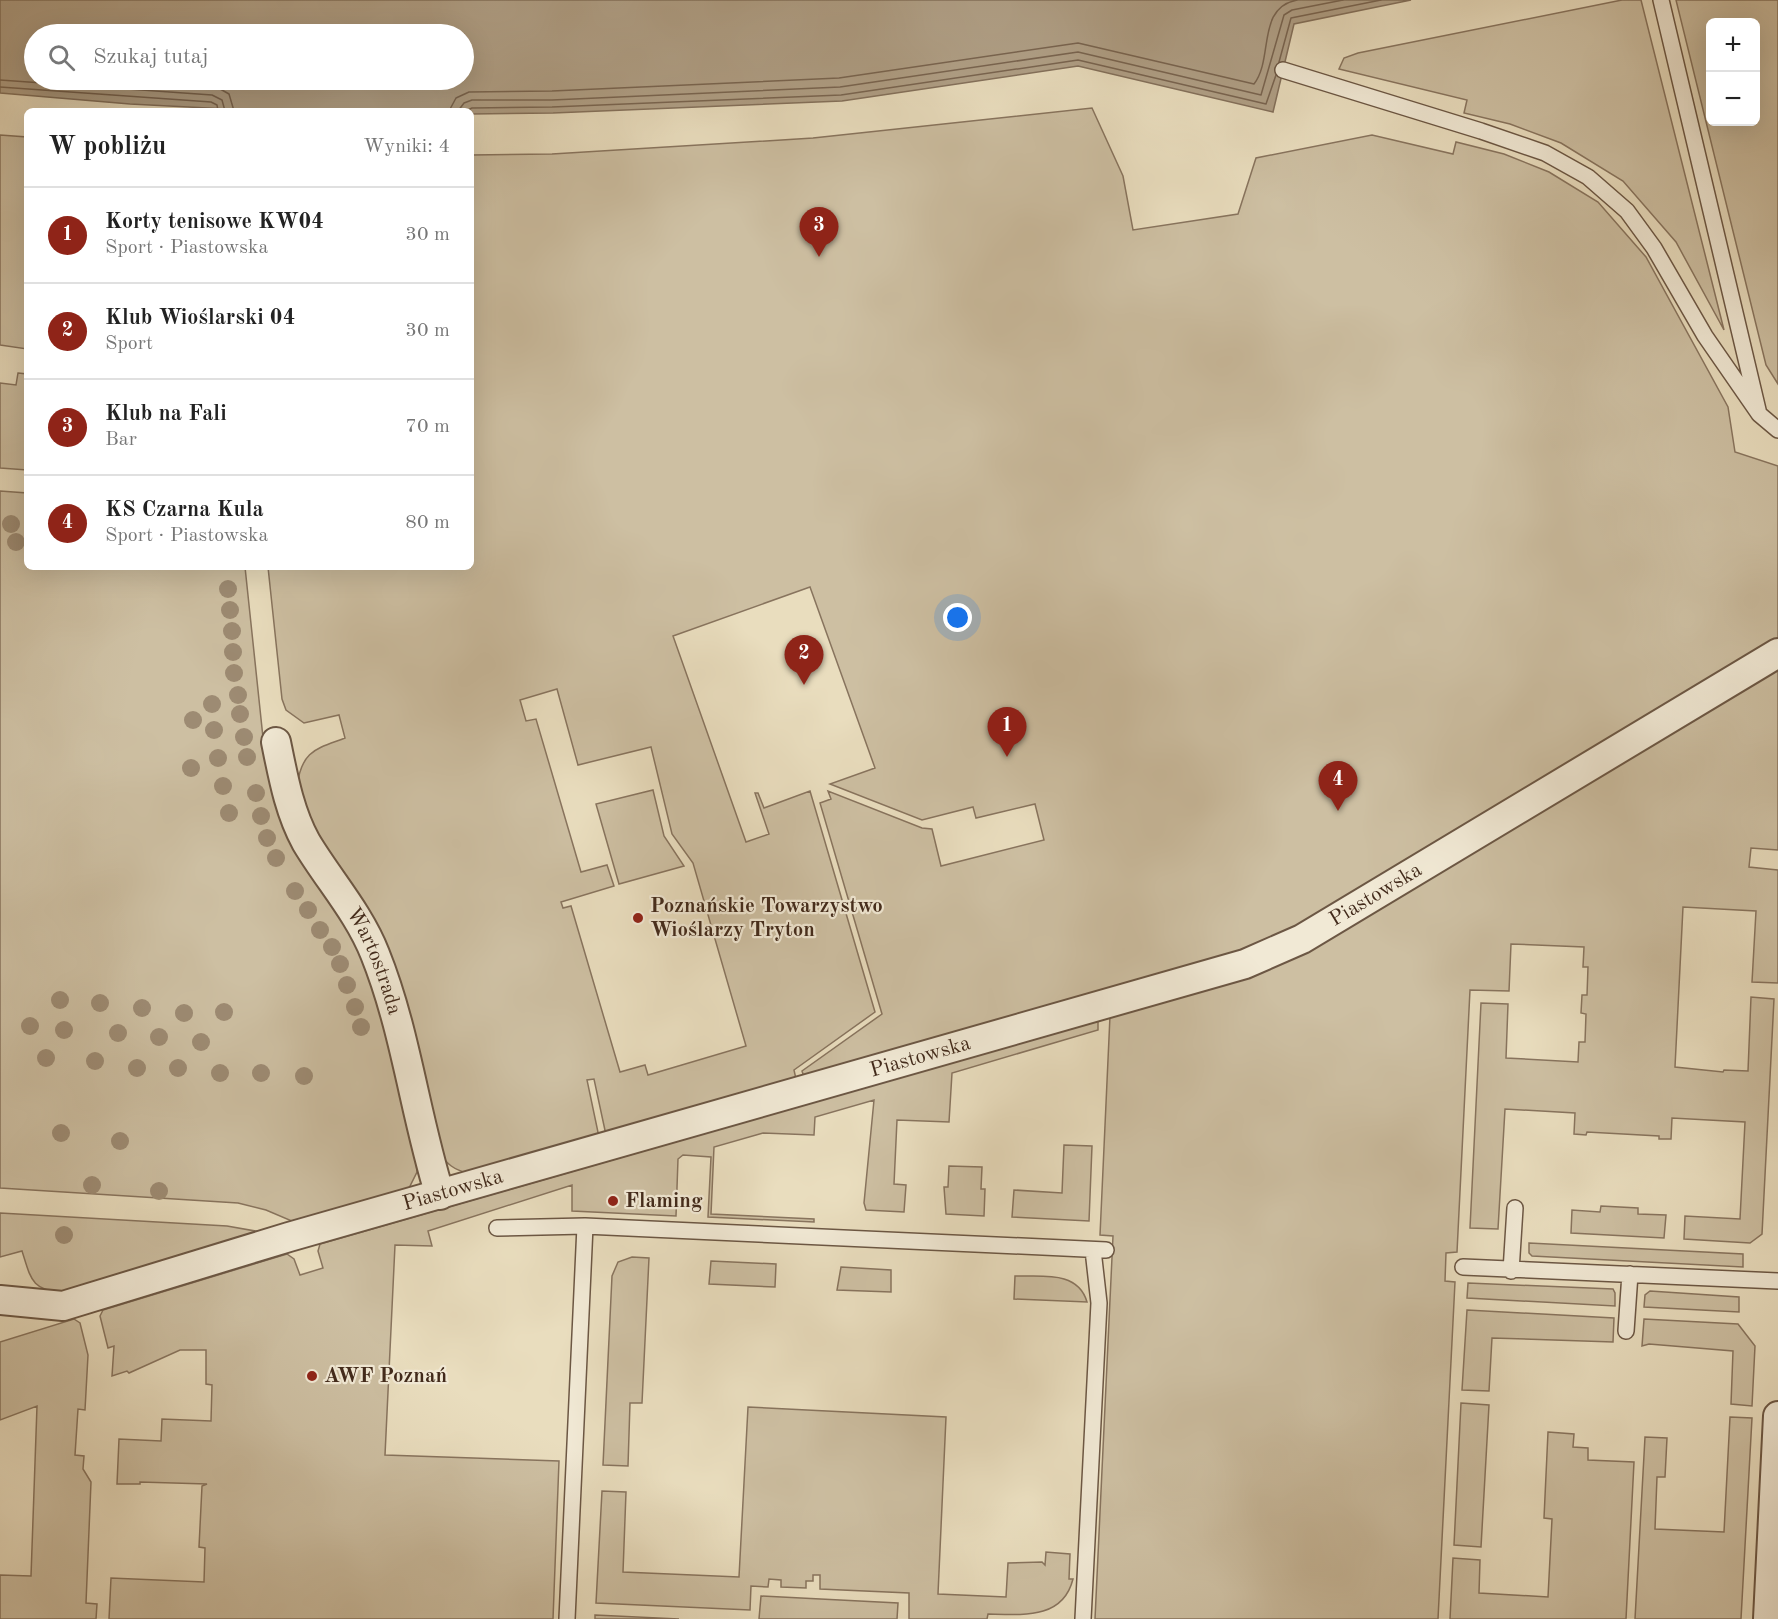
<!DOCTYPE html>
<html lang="pl">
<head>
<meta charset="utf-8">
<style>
  body { margin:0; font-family:"Old Standard TT",serif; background:#f2f2f2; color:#222 }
  .controls { position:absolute; right:18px; top:18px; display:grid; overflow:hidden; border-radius:9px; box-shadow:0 6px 24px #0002 }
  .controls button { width:54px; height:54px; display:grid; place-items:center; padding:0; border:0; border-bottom:2px solid #e0e0e0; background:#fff; color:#222; font:30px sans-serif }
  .you { position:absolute; left:958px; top:618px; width:21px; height:21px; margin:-15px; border:4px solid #fff; border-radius:50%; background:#1a73e8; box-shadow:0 0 0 9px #1a73e833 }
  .badge { display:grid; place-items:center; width:39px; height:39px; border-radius:50%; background:#8f2418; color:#fff; font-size:20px; font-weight:700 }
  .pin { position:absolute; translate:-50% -50px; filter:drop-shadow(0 2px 3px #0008) }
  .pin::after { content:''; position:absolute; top:32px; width:21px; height:18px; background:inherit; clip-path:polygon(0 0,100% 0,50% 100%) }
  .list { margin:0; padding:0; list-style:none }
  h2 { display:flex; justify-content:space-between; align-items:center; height:78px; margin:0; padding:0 24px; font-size:26px }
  h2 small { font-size:20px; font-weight:400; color:#767676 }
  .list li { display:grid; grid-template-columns:39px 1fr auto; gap:18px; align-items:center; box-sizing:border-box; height:96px; padding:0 24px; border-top:2px solid #e0e0e0 }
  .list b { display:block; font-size:22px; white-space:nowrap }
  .list p { margin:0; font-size:20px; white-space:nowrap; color:#767676 }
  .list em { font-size:20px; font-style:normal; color:#767676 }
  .icon { flex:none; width:33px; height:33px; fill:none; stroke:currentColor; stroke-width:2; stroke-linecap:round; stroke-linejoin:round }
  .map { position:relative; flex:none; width:1778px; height:1619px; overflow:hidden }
  .search { position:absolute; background:#fff; box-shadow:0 6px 24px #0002; left:24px; top:24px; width:450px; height:66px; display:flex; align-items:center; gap:15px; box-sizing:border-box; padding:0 21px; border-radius:33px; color:#767676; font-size:22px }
  .panel { position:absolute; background:#fff; box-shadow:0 6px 24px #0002; left:24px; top:108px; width:450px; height:462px; border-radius:9px }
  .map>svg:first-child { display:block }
</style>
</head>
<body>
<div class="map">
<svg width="1778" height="1619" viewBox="0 0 1778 1619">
  <rect width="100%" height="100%" fill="#e9ddbe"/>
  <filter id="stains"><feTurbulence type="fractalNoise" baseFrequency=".00333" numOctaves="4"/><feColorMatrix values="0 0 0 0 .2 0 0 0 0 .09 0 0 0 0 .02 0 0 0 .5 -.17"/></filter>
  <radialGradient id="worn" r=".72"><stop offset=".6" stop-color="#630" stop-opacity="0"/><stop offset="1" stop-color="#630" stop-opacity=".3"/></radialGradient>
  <!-- green -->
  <path fill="#cdbfa2" stroke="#88745e" stroke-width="1.5" fill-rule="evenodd" d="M1622,0H1641L1724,330L1676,242L1623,181L1561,143L1510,124L1464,113L1467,100L1339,69L1344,58L1358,53Z
    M1676,0H1778V384L1766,365ZM1756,22V122H1710V22Z
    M1092,108L1123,176L1133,230L1238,214L1256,158L1372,135L1453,154L1456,142L1504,154L1549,172L1598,202L1646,257L1728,407L1735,452L1778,466V638L1298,926L1242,951L804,1077L802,1071L882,1014L820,803L831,799L828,791L922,828L932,829L941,866L1044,840L1035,804L976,818L973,807L922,820L830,784L875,768L810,587L673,636L746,842L769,834L755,793H758L764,808L810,791L875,1012L794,1070L796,1079L606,1135L594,1079L587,1080L599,1137L468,1173C454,1170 447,1164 439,1153L297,786C302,750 316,749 345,738L339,715L304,723L286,710L282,699L268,567H471V155L552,154L813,138ZM557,689L578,765L651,747L672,834L693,863L746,1046L648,1075L645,1065L620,1072L571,906L563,908L561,902L614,886L607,865L581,872L536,719L526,721L520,700Z
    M0,135L27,137V349L0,345Z
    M18,373L27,374V470L0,468V383L16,385Z
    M0,491L27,493V567H245L264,747L374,985L416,1161L417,1172L408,1190L294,1222L266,1210L238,1203L0,1188Z
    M1778,666V850L1751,848L1749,867L1778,870V983L1752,982L1756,911L1683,907L1675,1067L1723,1072L1724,1070L1748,1071L1751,997L1774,999L1762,1234L1750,1243L1684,1239L1685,1216L1740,1219L1745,1122L1672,1118L1671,1139H1659V1136L1587,1132L1586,1135L1574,1134L1575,1113L1505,1109L1498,1229L1470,1228L1481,1003L1508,1004L1506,1058L1578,1062L1579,1042H1585L1586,1014L1581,1013L1582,995H1587L1588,967H1583L1584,947L1511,944L1509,991L1470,990L1457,1252L1446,1253L1445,1281L1455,1282L1438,1619H1095L1113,1236L1100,1235L1110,1016L1251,976L1308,951Z
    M653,790L664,836L684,866L619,884L596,804Z
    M1098,1020V1030L952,1073L949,1122L897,1120L894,1184L906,1185L904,1212L866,1210L864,1203L874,1100L815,1117L814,1135L763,1133L714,1147L711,1214L814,1219V1222L708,1217L711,1157L683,1155L678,1159L676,1216L572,1211V1185L428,1231L432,1246L395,1245L385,1455L559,1461L553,1619H109L111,1578L204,1582L205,1548L199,1547L202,1486L207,1484L140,1482V1484H117L119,1439L161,1441L162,1419L211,1421L212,1385L206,1384V1350H180L129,1373L127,1371L112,1376L114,1346L108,1348L100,1316L103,1310L287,1254L294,1259L300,1275L323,1268L318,1251L320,1244Z
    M1064,1145L1092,1146L1089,1221L1012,1217L1014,1190L1062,1193Z
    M949,1166L982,1167L981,1189H985L984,1216L946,1214L944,1187H948Z
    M1601,1206L1638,1208V1214L1666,1215L1664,1238L1571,1233L1572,1210L1600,1212Z
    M0,1213L227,1226L261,1232L63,1293C31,1290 31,1279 22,1251L0,1257Z
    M1529,1243L1743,1254V1267L1532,1256L1529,1253Z
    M632,1257L649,1258L642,1403H630L628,1466L603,1465L612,1276L618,1262Z
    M711,1261L776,1264L775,1287L709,1284Z
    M841,1267L891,1270V1292L837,1290Z
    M1015,1276C1041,1277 1078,1270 1087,1302L1014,1299Z
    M1468,1283L1613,1289L1615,1293V1306L1467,1298Z
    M1650,1291L1739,1297V1312L1644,1307L1645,1295Z
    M1467,1310L1614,1318L1613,1342L1492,1338L1489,1391L1462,1390Z
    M74,1319L80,1323L88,1355L85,1410L78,1409L75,1455L84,1456L83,1469L91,1482L86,1603L97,1604L96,1619H0V1575L31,1576L37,1406L0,1420V1342Z
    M1644,1319L1738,1324L1755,1346L1752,1406L1731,1404L1733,1351L1649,1344L1642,1346Z
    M1461,1403L1489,1405L1481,1547L1454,1545Z
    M748,1407L946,1417L938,1594L1006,1597L1008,1563L1042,1562L1045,1565L1046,1552L1070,1554L1069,1579H1073C1063,1619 1024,1615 988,1614L987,1619H909V1593L820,1589V1575H813V1581H806V1588L781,1587V1580L769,1579L768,1587L751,1586L750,1610L596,1603L602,1491L626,1492L623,1572L739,1577Z
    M1730,1417L1752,1418L1741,1619H1635L1645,1437L1667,1438L1665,1477H1657L1655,1529L1724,1532Z
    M1548,1432L1574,1434L1573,1447L1588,1448V1460L1634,1462L1626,1619H1450L1453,1558L1480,1560L1479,1593L1548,1597L1552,1519L1544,1518Z
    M761,1596L898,1603L897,1619H759Z
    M595,1615L679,1619H595Z"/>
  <!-- water -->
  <path fill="#b0a087" stroke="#84715c" stroke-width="1.5" fill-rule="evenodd" d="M0,0H1411L1294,24L1273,112L1078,66L842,101L553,113L471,114V111H266L130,104L0,93ZM34,34H464V80H34Z"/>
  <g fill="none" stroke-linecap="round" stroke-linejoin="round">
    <!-- shore -->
    <path stroke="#796551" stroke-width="1.5" d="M1279,62L1291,18L1381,0
      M0,80L212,95L222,100L225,111
      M107,80L215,86L229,94L234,111
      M0,87L211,102L217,105L218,111
      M449,111L456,98L469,92L552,91L839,78L1078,43L1254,84C1274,58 1256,8 1297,0
      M458,111L464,103L472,100H552L840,87L1078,52L1261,95L1284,15L1292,10L1343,0
      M466,111L472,108L552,107L841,95L1078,60L1266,104L1276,75"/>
    <!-- lane casing -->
    <g stroke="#6c5744" stroke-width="18">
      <path id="lane" d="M1661,0L1759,414L1778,430
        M1283,70L1481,131L1545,153L1588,177L1627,211L1654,248L1705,336L1759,414
        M497,1228L585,1226L1106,1250
        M1463,1267L1778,1281
        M1511,1271L1515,1208
        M1626,1331L1630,1274
        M567,1619L585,1226
        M1083,1619L1099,1303L1093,1250"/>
    </g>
    <!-- street casing -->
    <g stroke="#6c5744" stroke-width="32">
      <g id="street">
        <path id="s1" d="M276,742C283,776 289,811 306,842C328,879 359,913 375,954C406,1031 415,1116 440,1195"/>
        <path id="s2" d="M0,1300L63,1306L289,1237L1245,964L1302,939L1778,653"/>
        <path d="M1768,1619L1778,1416"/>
      </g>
    </g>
    <!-- lane -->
    <use href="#lane" stroke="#f1e9d5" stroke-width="15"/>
    <!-- street -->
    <use href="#street" stroke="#f1e9d5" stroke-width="28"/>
  </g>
  <!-- trees -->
  <g fill="#9d8b73">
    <circle cx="11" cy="524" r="9"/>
    <circle cx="16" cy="542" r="9"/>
    <circle cx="228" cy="589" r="9"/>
    <circle cx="230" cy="610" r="9"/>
    <circle cx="232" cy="631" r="9"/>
    <circle cx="233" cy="652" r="9"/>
    <circle cx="234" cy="673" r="9"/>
    <circle cx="238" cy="695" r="9"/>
    <circle cx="212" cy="704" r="9"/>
    <circle cx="240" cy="714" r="9"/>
    <circle cx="193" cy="720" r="9"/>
    <circle cx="214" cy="730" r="9"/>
    <circle cx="244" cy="737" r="9"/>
    <circle cx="247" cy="757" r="9"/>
    <circle cx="218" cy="758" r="9"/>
    <circle cx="191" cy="768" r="9"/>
    <circle cx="223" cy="786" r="9"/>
    <circle cx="256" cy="793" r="9"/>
    <circle cx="229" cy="813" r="9"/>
    <circle cx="261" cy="816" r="9"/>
    <circle cx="267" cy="838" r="9"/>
    <circle cx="276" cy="858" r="9"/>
    <circle cx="295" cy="891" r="9"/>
    <circle cx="308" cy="910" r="9"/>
    <circle cx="320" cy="930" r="9"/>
    <circle cx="332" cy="947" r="9"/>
    <circle cx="340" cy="964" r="9"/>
    <circle cx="347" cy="985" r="9"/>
    <circle cx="60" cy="1000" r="9"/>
    <circle cx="100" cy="1003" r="9"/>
    <circle cx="355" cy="1007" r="9"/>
    <circle cx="142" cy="1008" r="9"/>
    <circle cx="224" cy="1012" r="9"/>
    <circle cx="184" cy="1013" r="9"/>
    <circle cx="30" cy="1026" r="9"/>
    <circle cx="361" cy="1027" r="9"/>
    <circle cx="64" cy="1030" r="9"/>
    <circle cx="118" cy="1033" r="9"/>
    <circle cx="159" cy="1037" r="9"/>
    <circle cx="201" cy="1042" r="9"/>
    <circle cx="46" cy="1058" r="9"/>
    <circle cx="95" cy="1061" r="9"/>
    <circle cx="137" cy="1068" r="9"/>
    <circle cx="178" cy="1068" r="9"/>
    <circle cx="220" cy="1073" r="9"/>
    <circle cx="261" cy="1073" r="9"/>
    <circle cx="304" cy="1076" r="9"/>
    <circle cx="61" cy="1133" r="9"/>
    <circle cx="120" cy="1141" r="9"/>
    <circle cx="92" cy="1185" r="9"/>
    <circle cx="159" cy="1191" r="9"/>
    <circle cx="64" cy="1235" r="9"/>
  </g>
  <!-- markers -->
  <g fill="#8f2418" stroke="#f1e9d5" stroke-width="2">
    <circle cx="638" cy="918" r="6"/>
    <circle cx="613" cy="1201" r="6"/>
    <circle cx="312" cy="1376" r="6"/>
  </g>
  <g text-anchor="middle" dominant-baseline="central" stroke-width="4.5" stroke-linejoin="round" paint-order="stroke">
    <!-- street labels -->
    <g font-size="21" fill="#422a1b" stroke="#f1e9d5">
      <text stroke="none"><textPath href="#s2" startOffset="1442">Piastowska</textPath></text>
      <text stroke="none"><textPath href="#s1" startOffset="243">Wartostrada</textPath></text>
      <text stroke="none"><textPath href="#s2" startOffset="956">Piastowska</textPath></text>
      <text stroke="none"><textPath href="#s2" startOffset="470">Piastowska</textPath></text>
    </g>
    <!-- poi labels -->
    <g font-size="21" font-weight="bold" fill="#422a1b" stroke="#f1e9d5" text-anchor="start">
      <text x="650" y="906">Poznańskie Towarzystwo<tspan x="650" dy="24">Wioślarzy Tryton</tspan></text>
      <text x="625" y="1201">Flaming</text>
      <text x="324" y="1376">AWF Poznań</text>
    </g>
  </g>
  <rect width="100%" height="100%" filter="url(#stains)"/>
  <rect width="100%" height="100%" fill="url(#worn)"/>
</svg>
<div class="controls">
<button>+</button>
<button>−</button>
</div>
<div class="you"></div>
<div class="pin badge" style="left:1007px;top:757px">1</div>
<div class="pin badge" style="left:804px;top:685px">2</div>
<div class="pin badge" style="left:819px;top:257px">3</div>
<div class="pin badge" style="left:1338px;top:811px">4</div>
<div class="search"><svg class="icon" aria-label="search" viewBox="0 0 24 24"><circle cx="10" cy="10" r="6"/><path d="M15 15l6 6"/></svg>Szukaj tutaj</div>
<section class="panel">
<h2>W pobliżu<small>Wyniki: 4</small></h2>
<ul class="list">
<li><span class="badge">1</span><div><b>Korty tenisowe KW04</b><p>Sport · Piastowska</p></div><em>30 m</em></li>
<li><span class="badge">2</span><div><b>Klub Wioślarski 04</b><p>Sport</p></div><em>30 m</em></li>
<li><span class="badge">3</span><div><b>Klub na Fali</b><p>Bar</p></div><em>70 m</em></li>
<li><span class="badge">4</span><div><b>KS Czarna Kula</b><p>Sport · Piastowska</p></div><em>80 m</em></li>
</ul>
</section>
</div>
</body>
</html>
